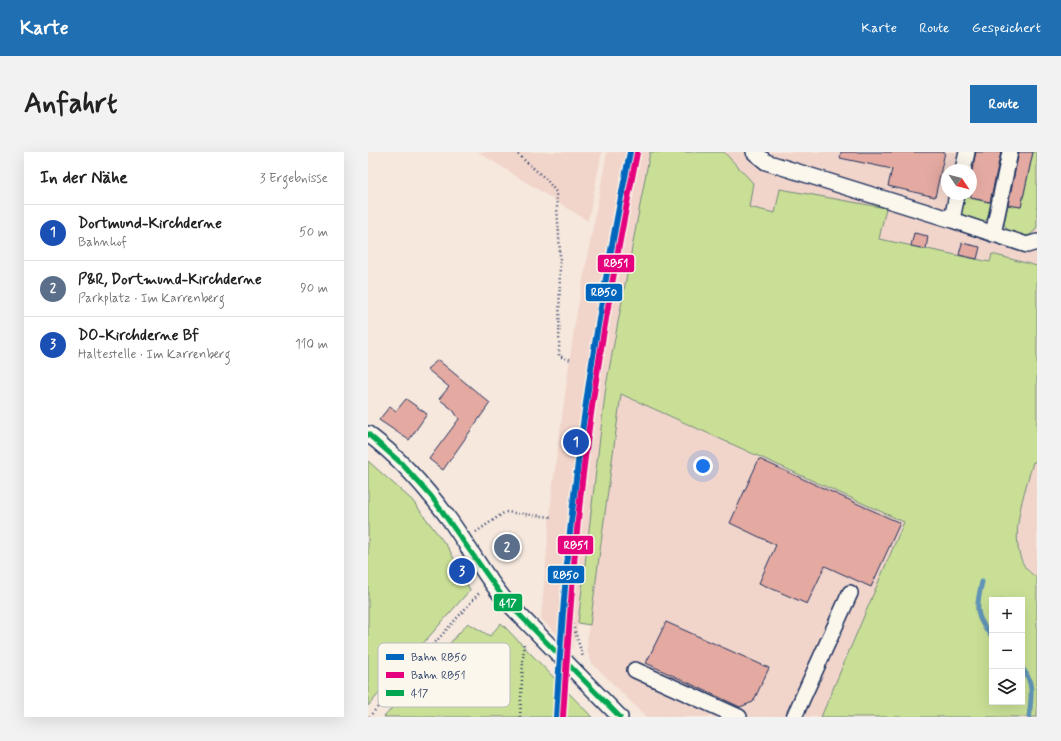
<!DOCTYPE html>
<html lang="de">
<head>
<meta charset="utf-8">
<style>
  body { margin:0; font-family:Mynerve,sans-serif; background:#f2f2f2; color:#222 }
  .controls { position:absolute; right:12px; bottom:12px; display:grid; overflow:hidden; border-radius:0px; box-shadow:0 4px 16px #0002 }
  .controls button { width:36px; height:36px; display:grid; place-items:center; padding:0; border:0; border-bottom:1px solid #e0e0e0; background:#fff; color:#222; font:20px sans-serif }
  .compass { position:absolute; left:573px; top:12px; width:36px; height:36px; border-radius:50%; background:#fff; box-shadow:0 4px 16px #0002; rotate:125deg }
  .you { position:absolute; left:335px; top:314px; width:14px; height:14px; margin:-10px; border:3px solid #fff; border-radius:50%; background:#1a73e8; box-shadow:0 0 0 6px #1a73e833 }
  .badge { display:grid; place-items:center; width:26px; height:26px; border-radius:50%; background:#1f6fb2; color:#fff; font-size:13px; font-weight:700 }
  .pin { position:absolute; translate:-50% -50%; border:2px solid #fff; box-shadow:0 1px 4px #0006 }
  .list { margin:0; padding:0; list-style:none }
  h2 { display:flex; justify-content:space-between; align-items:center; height:52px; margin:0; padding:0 16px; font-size:17px }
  h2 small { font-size:13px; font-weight:400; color:#767676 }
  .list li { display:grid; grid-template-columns:26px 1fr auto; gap:12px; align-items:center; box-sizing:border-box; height:56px; padding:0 16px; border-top:1px solid #e0e0e0 }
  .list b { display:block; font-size:15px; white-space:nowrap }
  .list p { margin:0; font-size:13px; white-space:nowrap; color:#767676 }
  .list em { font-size:13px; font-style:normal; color:#767676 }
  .icon { flex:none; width:22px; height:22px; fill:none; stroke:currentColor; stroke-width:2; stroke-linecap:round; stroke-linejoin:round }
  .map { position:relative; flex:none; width:669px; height:565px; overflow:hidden; border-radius:0px }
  header { display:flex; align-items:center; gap:24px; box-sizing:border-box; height:56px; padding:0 20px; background:#1f6fb2; color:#fff }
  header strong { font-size:19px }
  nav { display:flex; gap:22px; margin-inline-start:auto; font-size:14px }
  .intro { display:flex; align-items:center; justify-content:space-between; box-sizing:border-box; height:96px; padding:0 24px }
  h1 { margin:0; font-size:28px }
  .button { padding:10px 18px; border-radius:0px; background:#1f6fb2; color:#fff; font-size:14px; font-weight:700 }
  main { display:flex; gap:24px; padding:0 24px }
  aside { flex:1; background:#fff; border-radius:0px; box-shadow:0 4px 16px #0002 }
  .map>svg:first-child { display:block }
</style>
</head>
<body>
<header>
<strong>Karte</strong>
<nav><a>Karte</a><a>Route</a><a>Gespeichert</a></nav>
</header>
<div class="intro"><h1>Anfahrt</h1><a class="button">Route</a></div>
<main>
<aside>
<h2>In der Nähe<small>3 Ergebnisse</small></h2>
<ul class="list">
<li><span class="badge" style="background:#1a4fb4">1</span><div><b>Dortmund-Kirchderne</b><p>Bahnhof</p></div><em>50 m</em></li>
<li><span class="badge" style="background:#5c6f8a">2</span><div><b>P&amp;R, Dortmund-Kirchderne</b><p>Parkplatz · Im Karrenberg</p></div><em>90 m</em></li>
<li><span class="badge" style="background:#1a4fb4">3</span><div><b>DO-Kirchderne Bf</b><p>Haltestelle · Im Karrenberg</p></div><em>110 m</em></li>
</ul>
</aside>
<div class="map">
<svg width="669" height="565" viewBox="0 0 669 565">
  <rect width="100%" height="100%" fill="#f6e8dd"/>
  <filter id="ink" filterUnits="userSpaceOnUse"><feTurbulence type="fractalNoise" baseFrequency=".025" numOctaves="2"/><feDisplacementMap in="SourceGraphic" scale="8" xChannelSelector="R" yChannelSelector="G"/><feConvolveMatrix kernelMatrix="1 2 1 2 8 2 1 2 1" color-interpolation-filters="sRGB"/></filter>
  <g filter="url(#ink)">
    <!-- built -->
    <path fill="#f1d5cb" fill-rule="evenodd" d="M110,0H234L220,69Z
      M239,0H282L238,234L210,471L205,497L173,467L184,339L206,176Z
      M331,0H669V114L625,102L622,110L543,94L381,55ZM579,18H603V42H579Z
      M252,242L536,370L453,565H278L224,511L219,499L220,479Z
      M665,309L669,310V426L658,416L649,395L651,362Z"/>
    <!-- green -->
    <path fill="#c9df95" stroke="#72877a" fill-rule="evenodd" d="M282,0H356L385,31L381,55L407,61L412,37L518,56L511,87L622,110L624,102L669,114V310H665C657,340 639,386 657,415C660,419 665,423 669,426V565H453L536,370L253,242L222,473L210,471L238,234ZM624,448H654V550H624Z
      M665,0H669V75C662,88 653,84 641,81L636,72L640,53L653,55Z
      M597,45L624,51C622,62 621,73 607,69C601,67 597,66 592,62V52Z
      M0,309L44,348L81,397L102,438L0,554Z
      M100,471L122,484L133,471L224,565H16Z"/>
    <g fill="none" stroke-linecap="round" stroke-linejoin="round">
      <!-- stream -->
      <path stroke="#6094b6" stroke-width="5" d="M614,430C608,454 606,465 624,484
        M654,516C667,531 663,547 661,565"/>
    </g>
    <!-- building -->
    <path fill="#e4aaa1" stroke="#1b2f5e" d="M473,0H577L567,45L520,34L524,17L472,6Z
      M608,0H633L622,50L603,46V22Z
      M651,0H665L653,55L640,53Z
      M546,81L560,84L558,97L543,94Z
      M594,91L612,95L609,107L591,103Z
      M70,208L122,251L75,318L61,307L91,267L85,258L71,247L81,235L59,217Z
      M38,247L59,262L41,288L11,268L22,254L28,259Z
      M391,307L532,371L503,435L457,414L439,452L391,431L408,393L362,371Z
      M298,470L401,516L385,550L372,555L278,511Z"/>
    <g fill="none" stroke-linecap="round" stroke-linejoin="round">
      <!-- minor casing -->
      <g stroke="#1b2f5e" stroke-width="18">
        <path id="minor" d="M386,0L398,10L584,68L589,42
          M595,18L599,0
          M584,68L659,93L669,90
          M625,82L642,0
          M0,282C31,305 58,336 81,367C100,393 115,422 137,448L252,565
          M267,518L371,565
          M426,565L482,441"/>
      </g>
      <!-- path -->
      <path stroke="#1b2f5e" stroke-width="2.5" stroke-dasharray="1 3" stroke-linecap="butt" d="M147,0L179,28L188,40L192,100L191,204L203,208
        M108,380L137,360L184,365
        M204,460L205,473L215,505
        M1,565L112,440
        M152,565L156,490"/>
      <!-- minor -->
      <use href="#minor" stroke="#fbf7ec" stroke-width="15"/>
      <!-- bus-1 casing -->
      <g stroke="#fbf7ec" stroke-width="8">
        <path id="bus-1" d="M0,282L33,311L63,344L137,448L252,565"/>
      </g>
      <!-- bus-1 -->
      <use href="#bus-1" stroke="#00a651" stroke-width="5"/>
      <!-- rail-1 casing -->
      <g stroke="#fbf7ec" stroke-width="9">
        <path id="rail-1" d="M188,565C193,486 198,406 208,327C221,218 240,108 262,0"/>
      </g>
      <!-- rail-2 casing -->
      <g stroke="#fbf7ec" stroke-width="9">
        <path id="rail-2" d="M195,565C200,486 205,408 214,330C227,220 247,110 269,1"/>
      </g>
      <!-- rail-1 -->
      <use href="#rail-1" stroke="#0065bd" stroke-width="6"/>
      <!-- rail-2 -->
      <use href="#rail-2" stroke="#e5007d" stroke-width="6"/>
    </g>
  </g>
  <!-- legend -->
  <rect x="10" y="491" width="132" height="64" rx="6" fill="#fbf7ec" stroke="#b8bbc1" stroke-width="1"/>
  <rect x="18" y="502" width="18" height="6" fill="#0065bd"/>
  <rect x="18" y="520" width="18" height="6" fill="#e5007d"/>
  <rect x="18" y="538" width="18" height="6" fill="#00a651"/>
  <g font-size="11" fill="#1b2f5e">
    <text x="43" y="509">Bahn RB50</text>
    <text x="43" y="527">Bahn RB51</text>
    <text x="43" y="545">417</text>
  </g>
  <g stroke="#fbf7ec" stroke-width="1.5">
    <rect x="229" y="102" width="38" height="19" rx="4" fill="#e5007d"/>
    <rect x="217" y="131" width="38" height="19" rx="4" fill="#0065bd"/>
    <rect x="189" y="383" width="37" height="20" rx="4" fill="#e5007d"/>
    <rect x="179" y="413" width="38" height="19" rx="4" fill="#0065bd"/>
    <rect x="125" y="441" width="30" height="19" rx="4" fill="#00a651"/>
  </g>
  <g font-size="11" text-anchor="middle" font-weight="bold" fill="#fff">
    <text x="248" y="115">RB51</text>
    <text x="236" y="144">RB50</text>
    <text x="208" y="397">RB51</text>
    <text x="198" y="427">RB50</text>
    <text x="140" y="455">417</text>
  </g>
</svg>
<div class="controls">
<button>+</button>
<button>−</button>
<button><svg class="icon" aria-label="layers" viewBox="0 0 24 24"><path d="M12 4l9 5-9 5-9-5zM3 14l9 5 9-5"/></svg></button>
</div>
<svg class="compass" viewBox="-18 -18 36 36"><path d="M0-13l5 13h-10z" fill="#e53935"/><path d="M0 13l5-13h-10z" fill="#767676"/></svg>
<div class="you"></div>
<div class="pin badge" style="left:208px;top:290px;background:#1a4fb4">1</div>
<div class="pin badge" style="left:139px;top:395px;background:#5c6f8a">2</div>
<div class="pin badge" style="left:94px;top:419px;background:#1a4fb4">3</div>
</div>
</main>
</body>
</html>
